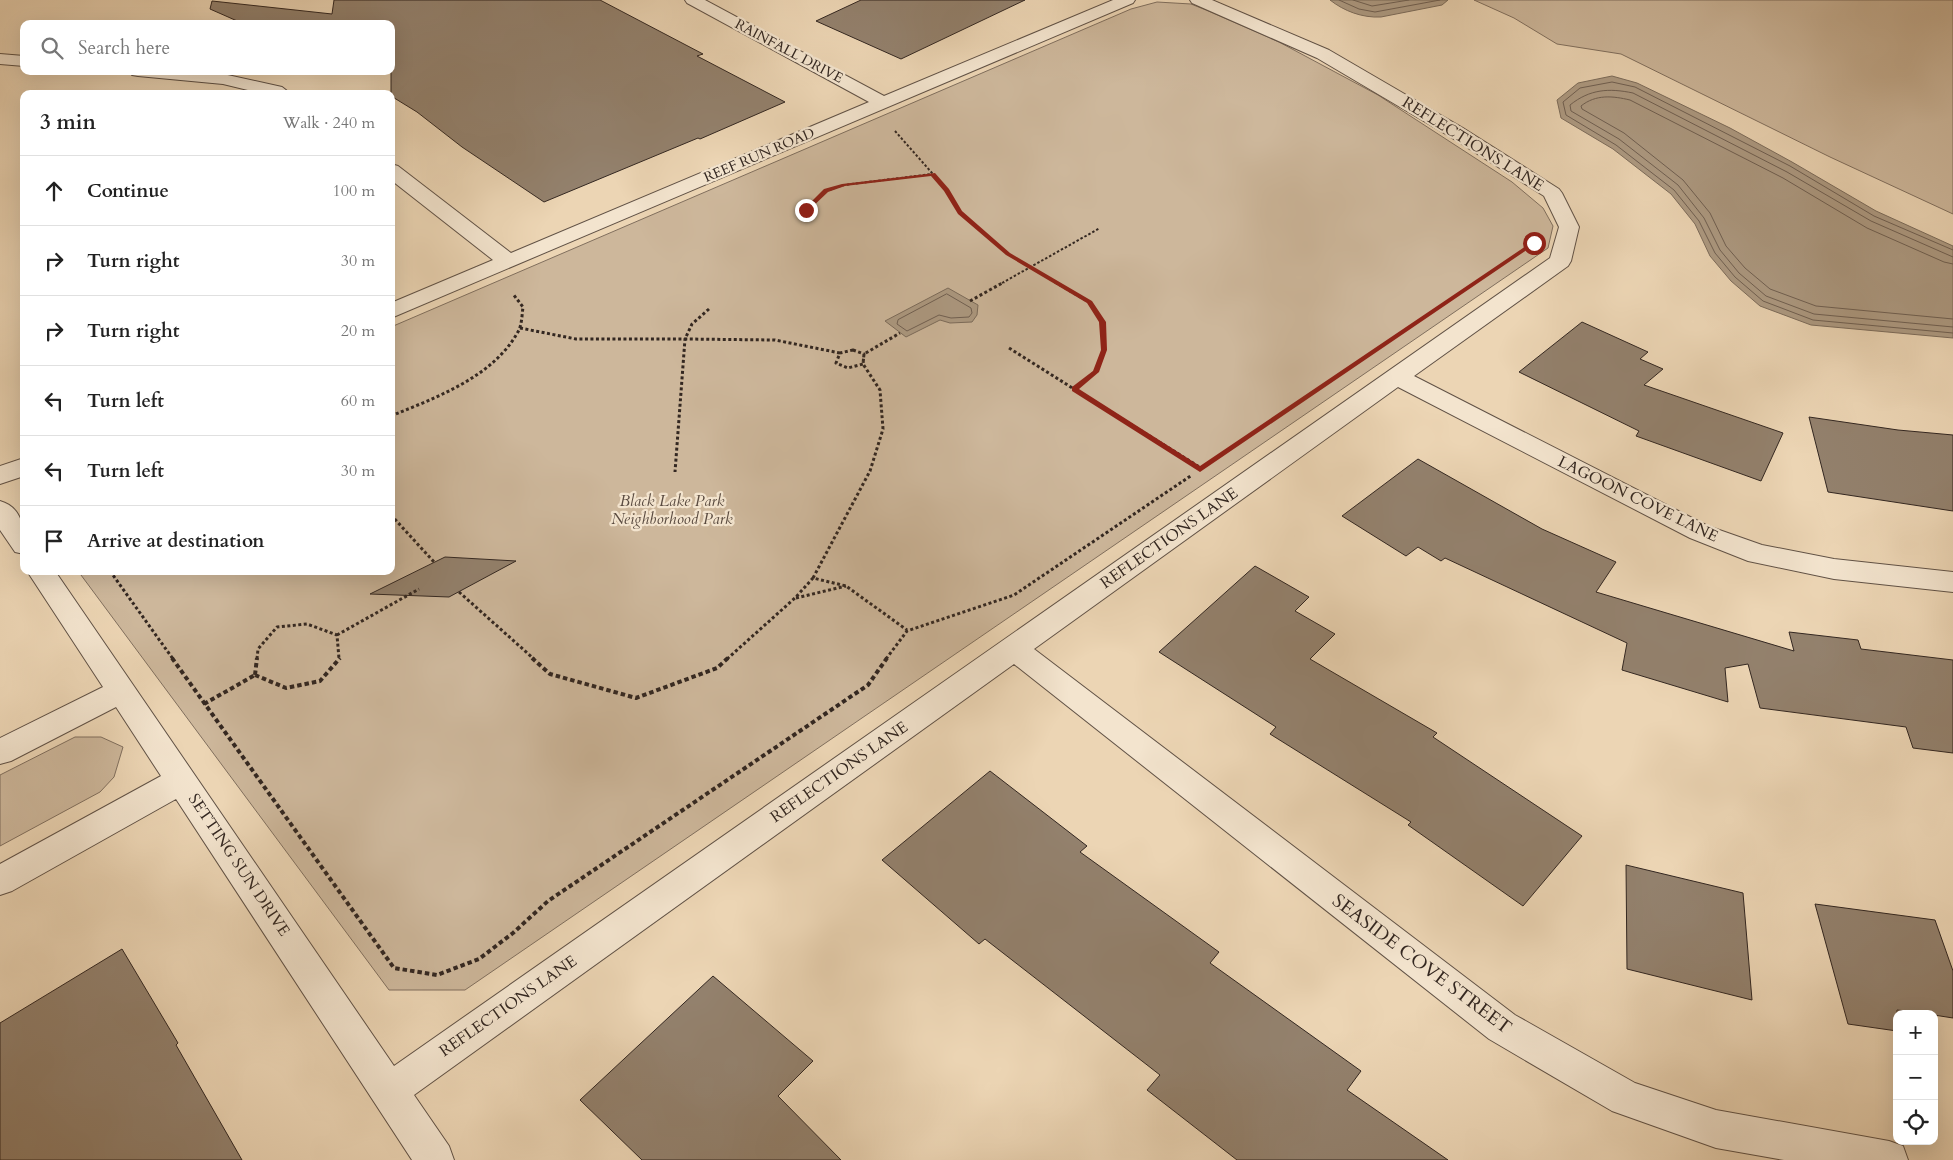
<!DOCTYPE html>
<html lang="en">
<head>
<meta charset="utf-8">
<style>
  body { margin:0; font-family:Cardo,serif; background:#f6f6f6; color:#222 }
  .controls { position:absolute; right:15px; bottom:15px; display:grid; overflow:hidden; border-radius:10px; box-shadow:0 5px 20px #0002 }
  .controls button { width:45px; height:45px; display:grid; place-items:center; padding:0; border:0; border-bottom:1px solid #e0e0e0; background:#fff; color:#222; font:25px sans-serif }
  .stop { position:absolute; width:15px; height:15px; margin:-11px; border:4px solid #8f2418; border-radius:50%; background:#fff }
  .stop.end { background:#8f2418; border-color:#fff; box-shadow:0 1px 5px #0008 }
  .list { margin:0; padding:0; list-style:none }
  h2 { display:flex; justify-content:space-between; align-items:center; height:65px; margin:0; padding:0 20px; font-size:21px }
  h2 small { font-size:16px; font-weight:400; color:#767676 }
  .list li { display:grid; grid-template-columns:32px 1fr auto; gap:15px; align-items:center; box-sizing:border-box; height:70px; padding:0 20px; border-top:1px solid #e0e0e0 }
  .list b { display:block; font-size:19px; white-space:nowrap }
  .list em { font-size:16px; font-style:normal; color:#767676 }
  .icon { flex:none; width:28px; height:28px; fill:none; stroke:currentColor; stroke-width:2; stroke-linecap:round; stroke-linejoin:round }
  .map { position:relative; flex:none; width:1953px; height:1160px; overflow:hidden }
  .search { position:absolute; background:#fff; box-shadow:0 5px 20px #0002; left:20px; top:20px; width:375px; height:55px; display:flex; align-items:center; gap:12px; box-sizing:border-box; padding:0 18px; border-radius:10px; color:#767676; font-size:19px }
  .panel { position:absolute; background:#fff; box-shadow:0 5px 20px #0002; left:20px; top:90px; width:375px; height:485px; border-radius:10px }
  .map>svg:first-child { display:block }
</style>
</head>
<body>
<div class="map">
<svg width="1953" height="1160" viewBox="0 0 1953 1160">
  <rect width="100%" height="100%" fill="#ecd5b4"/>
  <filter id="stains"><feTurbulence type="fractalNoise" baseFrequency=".004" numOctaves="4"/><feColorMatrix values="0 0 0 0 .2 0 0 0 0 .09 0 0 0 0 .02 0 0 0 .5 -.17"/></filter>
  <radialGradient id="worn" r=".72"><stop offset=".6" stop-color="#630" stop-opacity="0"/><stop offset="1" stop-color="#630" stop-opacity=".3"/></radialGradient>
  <!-- green -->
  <path fill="#cdb79b" stroke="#806f5e" d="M1474,0H1953V214L1830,157L1621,54L1557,44L1514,18Z
    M1157,2L1191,4L1206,10L1279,42L1378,95L1512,182L1543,208L1553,226L1548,248L465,990H389L78,571H391V327L1131,9Z
    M75,737H101L123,747L114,777L100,792L0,846V775Z"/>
  <!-- water -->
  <path fill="#ad9a82" stroke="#7c6c5b" d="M1330,0H1448L1442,5L1381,17C1362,18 1344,11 1330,0Z
    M1612,76L1637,83L1730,128L1792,162L1876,211L1953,246V338L1811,325L1760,306L1731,281L1710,256L1695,224L1671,194L1613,149L1561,118L1557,100L1578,83Z
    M948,288L978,305L977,315L972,322L950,323L940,320L906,337L885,321Z"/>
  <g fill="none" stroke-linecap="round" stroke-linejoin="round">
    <!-- shore -->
    <path stroke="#706052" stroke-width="1" d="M1339,0L1359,9L1375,12L1440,0
      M1353,0L1372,6L1409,0
      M1953,250L1874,216L1790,166L1635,87L1612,82L1580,88L1563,102L1566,115L1616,145L1674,190L1699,221L1715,253L1735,277L1763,301L1813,320L1953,333
      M1953,257L1871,221L1787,172L1633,93C1609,88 1590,89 1570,105L1571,111L1619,139L1678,185L1704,218L1720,250L1739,273L1766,296L1814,314L1953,327
      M1953,264L1944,262L1867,228L1783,178L1630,100C1613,96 1596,94 1581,106L1582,109L1624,133L1683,180L1710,213L1726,246L1745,268L1770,289L1816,306L1953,319
      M947,294L971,308L972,313L969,317L951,318L939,315L907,331L897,324L898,320Z"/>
  </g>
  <!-- building -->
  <path fill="#93816d" stroke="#332721" d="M334,0H600L703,54L697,56L785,102L700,139L698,138L544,202L462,147L417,112L391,96V24H244L210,9L212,1L332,14Z
    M861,0H1025L901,59L816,21Z
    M1582,322L1648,352L1640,359L1663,369L1644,385L1783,433L1761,481L1636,436L1639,431L1519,372Z
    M1809,417L1898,430L1953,435V511L1828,492Z
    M1418,459L1542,529L1616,562L1596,592L1794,651L1789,632L1858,640L1861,649L1953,660V753L1913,748L1906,727L1760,708L1748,664L1725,668L1728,702L1622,670L1627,643L1445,558L1441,561L1418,547L1406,556L1342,516Z
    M445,557L516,561L449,597L370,594Z
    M1255,566L1309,597L1295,611L1335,634L1310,659L1437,733L1433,737L1582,836L1523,906L1408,825L1411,822L1270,734L1276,727L1159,652Z
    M990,771L1087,846L1080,852L1219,952L1210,963L1361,1071L1347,1090L1448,1160H1237L1147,1090L1160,1075L985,939L979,944L882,860Z
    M1626,865L1743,893L1752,1000L1627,969Z
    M1815,904L1935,920L1953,971V1018L1934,1015V1014L1897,1010V1031L1848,1024Z
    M122,949L178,1043L176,1045L242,1160H0V1023Z
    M713,976L813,1061L778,1096L841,1160H642L580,1100Z"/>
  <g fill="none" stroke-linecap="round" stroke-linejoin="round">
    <!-- minor casing -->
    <g stroke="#615246" stroke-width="2">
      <path id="minor" d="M685,0H705L884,96L1113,0H1135L1133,3L391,318V303L493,260L391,180V164L398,166L511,253L869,102L687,3Z
        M1190,0H1212L1329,50L1463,128L1559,189L1562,193L1579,227L1571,261L1568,266L1414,376L1708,526L1762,545L1834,559L1953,572V592L1834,579L1748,561L1690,538L1398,387L1034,649L1515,1015L1635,1083L1716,1110L1889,1141L1903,1146L1908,1160H1784L1716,1148L1612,1111L1489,1039L1014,664L414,1095L449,1146L454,1160H412L176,799L12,891L0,895V864L161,776L116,707L11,761L0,764V738L103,687L27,571H55L394,1066L1550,258L1559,227L1544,196L1449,136L1317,58L1192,3Z
        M0,54L24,56V66L0,64Z
        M129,71H197L223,74L282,87L291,94H264L223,84L138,76L132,75Z
        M24,458V476L0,484V466Z
        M0,501C25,508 24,533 24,554L15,552L0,530Z"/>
    </g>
    <!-- path-far2 -->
    <path stroke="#332721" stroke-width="2" stroke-dasharray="2.5 2" stroke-linecap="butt" d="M895,131L947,190L960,212L1008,254L1057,283
      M806,210L826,191L844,185L932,174
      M1002,283L1100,228"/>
    <!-- path-far1 -->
    <path stroke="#332721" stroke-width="3" stroke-dasharray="3 2.5" stroke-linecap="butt" d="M1055,282L1089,302L1102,322L1104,350L1096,371L1074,389L1201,468
      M970,301L1004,282
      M709,309L692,324L685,339L775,340L840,353
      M520,328L576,339H685L675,472
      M1009,348L1074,389
      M853,350L864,354L863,364L848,368L836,363L840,353Z
      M391,416C437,397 494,377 519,330C522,323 522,314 523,307L513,294
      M391,515L434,562
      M110,571L173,659
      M813,578L870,471L883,429L880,390L863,364L864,354L900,333
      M459,592L534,659
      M796,598L846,586
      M337,635L419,589
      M257,659L258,649L277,627L307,624L337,635L339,659
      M727,659L795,598L813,578L846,586L907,630
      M886,659L907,631L1014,595L1192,475"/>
    <!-- path -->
    <path stroke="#332721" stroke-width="4" stroke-dasharray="4.5 3" stroke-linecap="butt" d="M172,658L394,968L437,975L479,959L513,933L548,901L868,685L887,658
      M532,658L550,674L636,698L717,668L728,658
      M255,675L286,688L320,681L340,658
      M255,675L257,658
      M204,704L255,675"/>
    <!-- minor -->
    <use href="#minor" fill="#f3e4ce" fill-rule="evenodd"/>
  </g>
  <!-- route -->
  <path fill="#8f2418" d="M935,173L949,189L962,211L1010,253L1092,301L1106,322L1107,350L1099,372L1079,389L1200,466L1532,242L1537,243L1200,472L1072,391V387L1093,371L1101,350L1099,322L1087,303L1006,255L958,214L944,191L931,176L845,186L828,192L808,211L803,210L824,189L842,184Z"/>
  <g text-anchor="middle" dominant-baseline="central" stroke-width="4.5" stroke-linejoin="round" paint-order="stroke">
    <!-- far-street labels -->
    <g font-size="14" fill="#332721" stroke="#f3e4ce">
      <text transform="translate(789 51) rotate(28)">RAINFALL DRIVE</text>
      <text transform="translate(759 155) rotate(-23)">REEF RUN ROAD</text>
    </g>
    <!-- street labels -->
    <g font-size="16" fill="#332721" stroke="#f3e4ce">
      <text transform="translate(1473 144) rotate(32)">REFLECTIONS LANE</text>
      <text transform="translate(1638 499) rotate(26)">LAGOON COVE LANE</text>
      <text transform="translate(1169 538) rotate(-35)">REFLECTIONS LANE</text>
      <text transform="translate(839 772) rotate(-35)">REFLECTIONS LANE</text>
      <text transform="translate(239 865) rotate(56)">SETTING SUN DRIVE</text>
      <text transform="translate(508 1006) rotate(-35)">REFLECTIONS LANE</text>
    </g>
    <!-- park labels -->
    <g font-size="16" font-style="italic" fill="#5a4b40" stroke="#f3e4ce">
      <text x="672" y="501">Black Lake Park<tspan x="672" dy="18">Neighborhood Park</tspan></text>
    </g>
    <!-- near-street labels -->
    <g font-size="19" fill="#332721" stroke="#f3e4ce">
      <text transform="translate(1422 964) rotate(37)">SEASIDE COVE STREET</text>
    </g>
  </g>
  <rect width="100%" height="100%" filter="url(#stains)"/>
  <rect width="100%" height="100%" fill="url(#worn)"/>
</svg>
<div class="controls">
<button>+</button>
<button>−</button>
<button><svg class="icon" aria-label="locate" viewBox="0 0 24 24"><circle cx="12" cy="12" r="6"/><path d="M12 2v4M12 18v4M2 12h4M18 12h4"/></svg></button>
</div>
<div class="stop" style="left:1534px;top:243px"></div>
<div class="stop end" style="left:806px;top:210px"></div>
<div class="search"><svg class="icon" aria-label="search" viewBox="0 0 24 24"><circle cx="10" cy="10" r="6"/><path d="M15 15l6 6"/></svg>Search here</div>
<section class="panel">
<h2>3 min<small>Walk · 240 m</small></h2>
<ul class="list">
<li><svg class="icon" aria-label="ahead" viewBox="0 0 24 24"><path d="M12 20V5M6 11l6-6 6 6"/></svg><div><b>Continue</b></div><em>100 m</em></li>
<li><svg class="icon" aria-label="right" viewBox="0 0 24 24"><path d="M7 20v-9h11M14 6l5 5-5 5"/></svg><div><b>Turn right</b></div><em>30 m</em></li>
<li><svg class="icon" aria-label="right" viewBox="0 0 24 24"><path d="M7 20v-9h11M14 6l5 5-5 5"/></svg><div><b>Turn right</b></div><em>20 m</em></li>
<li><svg class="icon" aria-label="left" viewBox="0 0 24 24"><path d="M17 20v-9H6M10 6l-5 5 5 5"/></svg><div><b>Turn left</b></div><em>60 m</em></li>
<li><svg class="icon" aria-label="left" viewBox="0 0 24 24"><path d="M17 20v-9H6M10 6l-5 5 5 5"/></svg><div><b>Turn left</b></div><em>30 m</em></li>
<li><svg class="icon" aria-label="arrive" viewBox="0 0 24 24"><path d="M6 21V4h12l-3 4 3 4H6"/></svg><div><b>Arrive at destination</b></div></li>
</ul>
</section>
</div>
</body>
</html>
